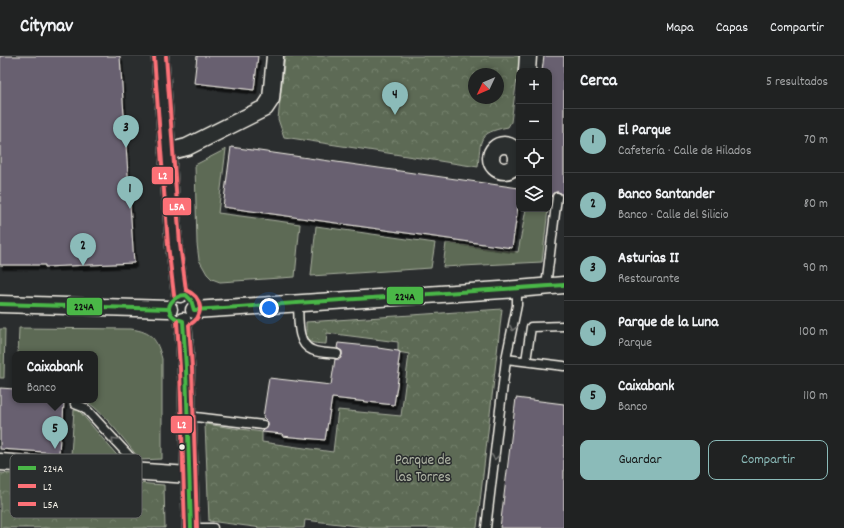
<!DOCTYPE html>
<html lang="es">
<head>
<meta charset="utf-8">
<style>
  body { margin:0; font-family:Dekko,sans-serif; background:#2d2f2f; color:#f1f3f6 }
  .controls { position:absolute; right:12px; top:12px; display:grid; overflow:hidden; border-radius:8px; box-shadow:0 2px 6px #0003 }
  .controls button { width:36px; height:36px; display:grid; place-items:center; padding:0; border:0; border-bottom:1px solid #3d3f40; background:#202222; color:#f1f3f6; font:20px sans-serif }
  .compass { position:absolute; left:468px; top:12px; width:36px; height:36px; border-radius:50%; background:#202222; box-shadow:0 2px 6px #0003; rotate:226deg }
  .you { position:absolute; left:269px; top:252px; width:14px; height:14px; margin:-10px; border:3px solid #fff; border-radius:50%; background:#1a73e8; box-shadow:0 0 0 6px #1a73e833 }
  .badge { display:grid; place-items:center; width:26px; height:26px; border-radius:50%; background:#8bbbb9; color:#111; font-size:13px; font-weight:700 }
  .pin { position:absolute; translate:-50% -33px; filter:drop-shadow(0 1px 2px #0008) }
  .pin::after { content:''; position:absolute; top:21px; width:14px; height:12px; background:inherit; clip-path:polygon(0 0,100% 0,50% 100%) }
  .popup { position:absolute; left:12px; top:295px; width:86px; height:52px; box-sizing:border-box; display:grid; place-content:center; border-radius:8px; background:#202222; filter:drop-shadow(0 1px 3px #0005); font-size:13px; white-space:nowrap; color:#a2a4a5 }
  .popup b { font-size:15px; color:#f1f3f6 }
  .popup::after { content:''; position:absolute; left:50%; top:100%; margin-left:-8px; border:8px solid transparent; border-top-color:#202222 }
  .list { margin:0; padding:0; list-style:none }
  h2 { display:flex; justify-content:space-between; align-items:center; height:52px; margin:0; padding:0 16px; font-size:17px }
  h2 small { font-size:13px; font-weight:400; color:#a2a4a5 }
  .list li { display:grid; grid-template-columns:26px 1fr auto; gap:12px; align-items:center; box-sizing:border-box; height:64px; padding:0 16px; border-top:1px solid #3d3f40 }
  .list b { display:block; font-size:15px; white-space:nowrap }
  .list p { margin:0; font-size:13px; white-space:nowrap; color:#a2a4a5 }
  .list em { font-size:13px; font-style:normal; color:#a2a4a5 }
  .actions { display:flex; gap:8px; padding:12px 16px }
  .actions a { flex:1; padding:9px 0; border:1px solid #8bbbb9; border-radius:8px; text-align:center; font-size:14px; color:#8bbbb9 }
  .actions .main { background:#8bbbb9; color:#111 }
  .icon { flex:none; width:22px; height:22px; fill:none; stroke:currentColor; stroke-width:2; stroke-linecap:round; stroke-linejoin:round }
  .map { position:relative; flex:none; width:564px; height:472px; overflow:hidden }
  header { display:flex; align-items:center; gap:24px; box-sizing:border-box; height:56px; padding:0 20px; background:#202222; border-bottom:1px solid #3d3f40 }
  header strong { font-size:19px }
  nav { display:flex; gap:22px; margin-inline-start:auto; font-size:14px }
  main { display:flex }
  aside { flex:1; background:#202222 }
  .map>svg:first-child { display:block }
</style>
</head>
<body>
<header>
<strong>Citynav</strong>
<nav><a>Mapa</a><a>Capas</a><a>Compartir</a></nav>
</header>
<main>
<div class="map">
<svg width="564" height="472" viewBox="0 0 564 472">
  <defs>
    <pattern id="park-crowns" width="20" height="18" patternUnits="userSpaceOnUse"><rect width="20" height="18" fill="#5d6b54"/><path d="M2 6a3 3 0 1 1 6 0M12 15a3 3 0 1 1 6 0" fill="none" stroke="#75816d"/></pattern>
    <filter id="shadow"><feDropShadow dx="2.5" dy="4.5" stdDeviation="0" flood-color="#0009"/></filter>
  </defs>
  <rect width="100%" height="100%" fill="#2a2d2e"/>
  <filter id="ink" filterUnits="userSpaceOnUse"><feTurbulence type="fractalNoise" baseFrequency=".025" numOctaves="2"/><feDisplacementMap in="SourceGraphic" scale="8" xChannelSelector="R" yChannelSelector="G"/><feConvolveMatrix kernelMatrix="1 2 1 2 8 2 1 2 1" color-interpolation-filters="sRGB"/></filter>
  <g filter="url(#ink)">
    <!-- park -->
    <path fill="url(#park-crowns)" stroke="#a8ae9e" fill-rule="evenodd" d="M285,0H520L511,66L508,71C477,77 481,83 478,111L284,81L278,63ZM474,18H498V42H474Z
      M502,253L477,472H374L305,464L304,472H262L209,465L205,368L262,376V386L333,396L338,354L401,360L409,298L398,296V286L327,277L326,288C305,287 306,286 306,266Z
      M0,417L164,429L165,472H0Z"/>
    <!-- garden -->
    <path fill="#5d6b54" stroke="#a8ae9e" d="M226,93L218,157L300,168L295,221L220,226L212,223L207,218L199,204L197,188L195,109Z
      M526,153H548L542,206L443,211L446,187L518,196Z
      M316,170L435,187L431,212L311,220Z
      M19,272L131,273C152,276 157,283 162,303V403L140,404C128,388 100,352 84,344H95V298H18Z
      M0,273H5L4,322H0Z
      M74,354H78L81,357L121,404L71,399Z"/>
    <!-- building -->
    <path fill="#686070" stroke="#f4f1e8" filter="url(#shadow)" d="M0,0H120L134,207L45,211V209H0Z
      M197,0H258L254,34L194,27Z
      M544,0H564V142H562L561,137L558,136L553,137L551,141L549,140V15H542Z
      M231,91L519,132V144L512,192L223,151Z
      M338,287L378,291V292L398,295L400,296L398,310H400L394,349L332,342L325,384L282,380L283,378L262,376L268,370V366L263,361L269,322L331,329L335,303H340L342,299V295L337,292Z
      M0,332L15,333V344H64L63,365H61L59,397L0,393Z
      M516,342L564,348V472H500Z"/>
    <g fill="none" stroke-linecap="round" stroke-linejoin="round">
      <!-- lane casing -->
      <g stroke="#f4f1e8" stroke-width="11">
        <path id="lane" d="M546,230L557,141
          M298,248C299,261 296,288 312,294C319,297 329,297 337,298
          M506,303L564,310
          M526,305L531,271L564,270
          M75,348L85,352L131,402L134,416
          M187,360L263,369
          M193,472H213
          M486,472L506,303L517,249V233"/>
      </g>
      <!-- street casing -->
      <g stroke="#f4f1e8" stroke-width="19">
        <path id="street" d="M160,0L174,189L180,238
          M527,15L528,0
          M491 102a13 13 0 1 1 26 0a13 13 0 1 1-26 0Z
          M167,96L187,91L265,52L271,43L275,0
          M0,248L169,253
          M194,254L517,233L564,229
          M183,265L186,312L191,472
          M0,406L189,419"/>
      </g>
      <!-- lane -->
      <use href="#lane" stroke="#2a2d2e" stroke-width="8"/>
      <!-- street -->
      <use href="#street" stroke="#2a2d2e" stroke-width="16"/>
      <!-- bus-1 casing -->
      <g stroke="#2a2d2e" stroke-width="7">
        <path id="bus-1" d="M0,248L169,253
          M191,472L186,312L183,265C180,264 176,263 174,261C162,252 174,239 186,239L191,244L194,254L564,229"/>
      </g>
      <!-- bus-2 casing -->
      <g stroke="#2a2d2e" stroke-width="7">
        <path id="bus-2" d="M154,0L168,189L174,239
          M177,265L180,312L185,472"/>
      </g>
      <!-- bus-3 casing -->
      <g stroke="#2a2d2e" stroke-width="7">
        <path id="bus-3" d="M166,0L180,188L186,234C202,240 206,260 189,269L192,312L197,472"/>
      </g>
      <!-- bus-1 -->
      <use href="#bus-1" stroke="#4ab747" stroke-width="4"/>
      <!-- bus-2 -->
      <use href="#bus-2" stroke="#fc7177" stroke-width="4"/>
      <!-- bus-3 -->
      <use href="#bus-3" stroke="#fc7177" stroke-width="4"/>
    </g>
    <!-- one-way arrows -->
    <defs><path id="oneway-chevron" d="M-2-3.5L2.5 0L-2 3.5" fill="none" stroke-width="1.6" stroke-linecap="round" stroke-linejoin="round"/></defs>
    <g stroke="#71726f">
      <use href="#oneway-chevron" transform="translate(513 272) rotate(102)"/>
      <use href="#oneway-chevron" transform="translate(114 384) rotate(-133)"/>
      <use href="#oneway-chevron" transform="translate(495 401) rotate(97)"/>
    </g>
  </g>
  <!-- markers -->
  <circle fill="#f4f1e8" stroke="#2a2d2e" stroke-width="1.5" cx="182" cy="391" r="3.5"/>
  <g text-anchor="middle" dominant-baseline="central" stroke-width="3" stroke-linejoin="round" paint-order="stroke">
    <!-- park labels -->
    <g font-size="15" fill="#b0b5a5" stroke="#2a2d2e">
      <text x="423" y="405">Parque de<tspan x="423" dy="17">las Torres</tspan></text>
    </g>
  </g>
  <!-- legend -->
  <rect x="10" y="398" width="132" height="64" rx="6" fill="#2a2d2e" stroke="#676866" stroke-width="1"/>
  <rect x="18" y="410" width="18" height="4" fill="#4ab747"/>
  <rect x="18" y="428" width="18" height="4" fill="#fc7177"/>
  <rect x="18" y="446" width="18" height="4" fill="#fc7177"/>
  <g font-size="11" fill="#f4f1e8">
    <text x="43" y="416">224A</text>
    <text x="43" y="434">L2</text>
    <text x="43" y="452">L5A</text>
  </g>
  <g stroke="#2a2d2e" stroke-width="1.5">
    <rect x="151" y="110" width="23" height="19" rx="4" fill="#fc7177"/>
    <rect x="162" y="141" width="30" height="19" rx="4" fill="#fc7177"/>
    <rect x="386" y="230" width="38" height="19" rx="4" fill="#4ab747"/>
    <rect x="66" y="241" width="37" height="19" rx="4" fill="#4ab747"/>
    <rect x="170" y="359" width="23" height="19" rx="4" fill="#fc7177"/>
  </g>
  <g font-size="11" text-anchor="middle" font-weight="bold" fill="#fff">
    <text x="163" y="123">L2</text>
    <text x="177" y="154">L5A</text>
    <text x="182" y="372">L2</text>
  </g>
  <g font-size="11" text-anchor="middle" font-weight="bold" fill="#111">
    <text x="405" y="244">224A</text>
    <text x="84" y="254">224A</text>
  </g>
</svg>
<div class="controls">
<button>+</button>
<button>−</button>
<button><svg class="icon" aria-label="locate" viewBox="0 0 24 24"><circle cx="12" cy="12" r="6"/><path d="M12 2v4M12 18v4M2 12h4M18 12h4"/></svg></button>
<button><svg class="icon" aria-label="layers" viewBox="0 0 24 24"><path d="M12 4l9 5-9 5-9-5zM3 14l9 5 9-5"/></svg></button>
</div>
<svg class="compass" viewBox="-18 -18 36 36"><path d="M0-13l5 13h-10z" fill="#e53935"/><path d="M0 13l5-13h-10z" fill="#a2a4a5"/></svg>
<div class="you"></div>
<div class="pin badge" style="left:130px;top:153px">1</div>
<div class="pin badge" style="left:83px;top:210px">2</div>
<div class="pin badge" style="left:126px;top:92px">3</div>
<div class="pin badge" style="left:395px;top:59px">4</div>
<div class="pin badge" style="left:55px;top:393px">5</div>
<div class="popup"><b>Caixabank</b>Banco</div>
</div>
<aside>
<h2>Cerca<small>5 resultados</small></h2>
<ul class="list">
<li><span class="badge">1</span><div><b>El Parque</b><p>Cafetería · Calle de Hilados</p></div><em>70 m</em></li>
<li><span class="badge">2</span><div><b>Banco Santander</b><p>Banco · Calle del Silicio</p></div><em>80 m</em></li>
<li><span class="badge">3</span><div><b>Asturias II</b><p>Restaurante</p></div><em>90 m</em></li>
<li><span class="badge">4</span><div><b>Parque de la Luna</b><p>Parque</p></div><em>100 m</em></li>
<li><span class="badge">5</span><div><b>Caixabank</b><p>Banco</p></div><em>110 m</em></li>
</ul>
<div class="actions"><a class="main">Guardar</a><a>Compartir</a></div>
</aside>
</main>
</body>
</html>
